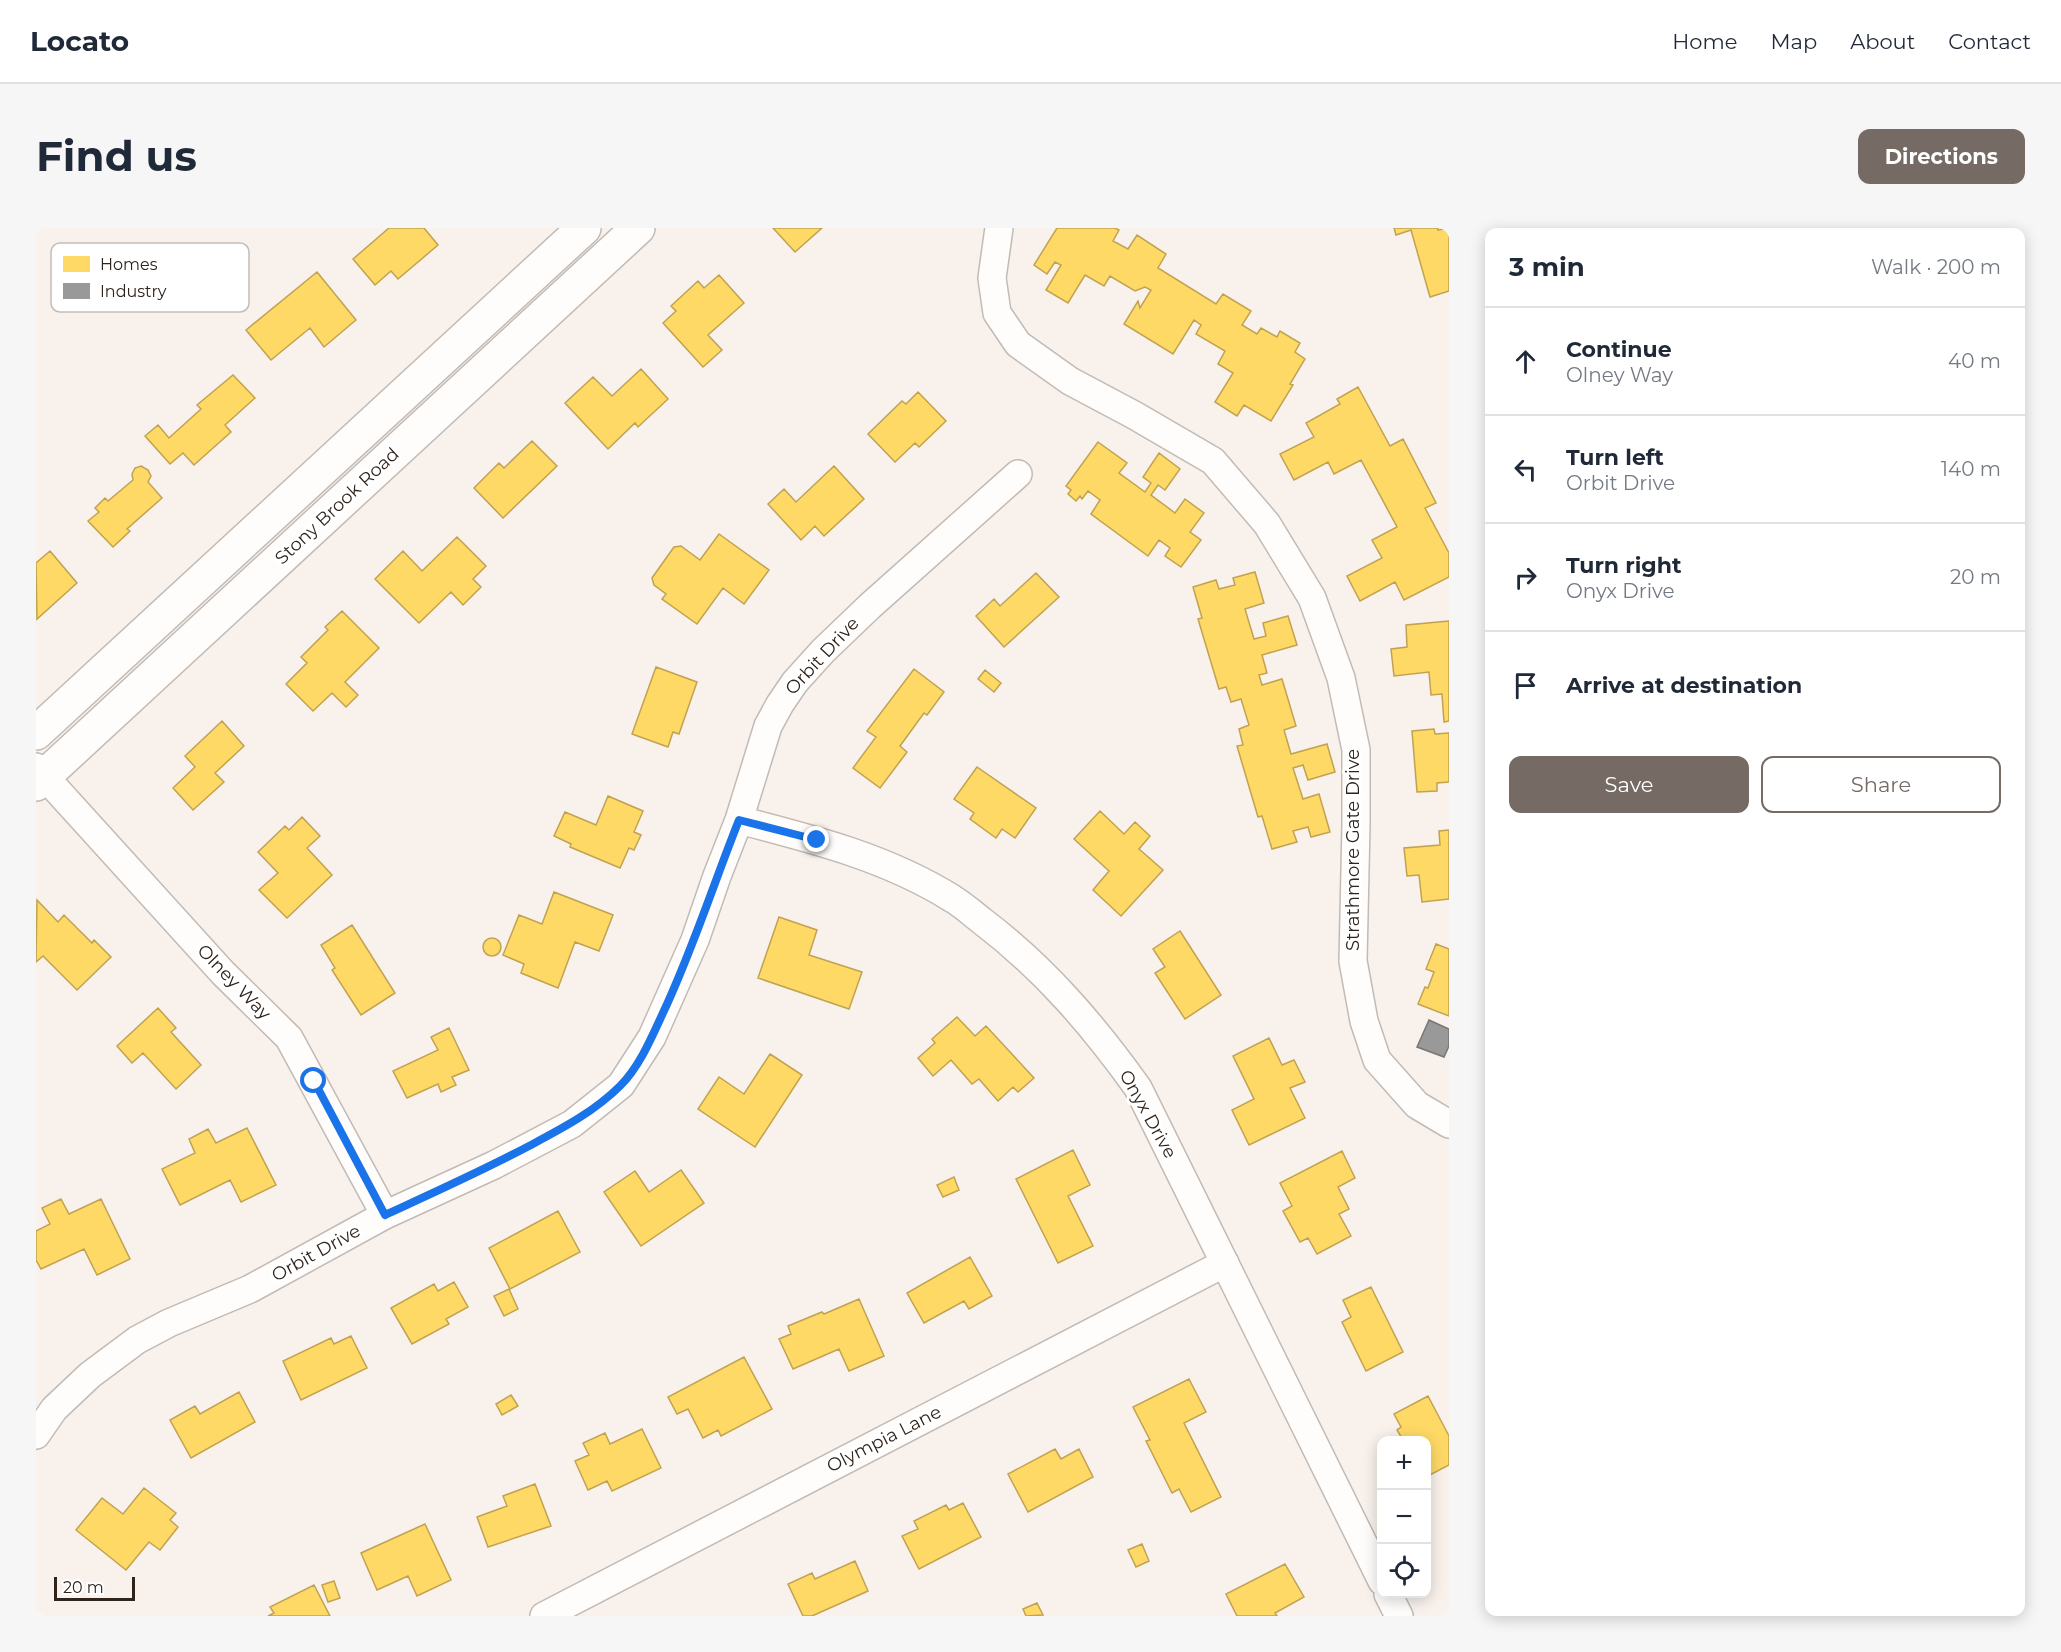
<!DOCTYPE html>
<html lang="en">
<head>
<meta charset="utf-8">
<style>
  body { margin:0; font-family:Montserrat,sans-serif; background:#f6f6f7; color:#1f2937 }
  .controls { position:absolute; right:18px; bottom:18px; display:grid; overflow:hidden; border-radius:12px; box-shadow:0 3px 15px #0003 }
  .controls button { width:54px; height:54px; display:grid; place-items:center; padding:0; border:0; border-bottom:2px solid #e0e1e3; background:#fff; color:#1f2937; font:30px sans-serif }
  .scale { position:absolute; left:18px; bottom:15px; width:81px; box-sizing:border-box; padding-left:6px; border:3px solid #2f231b; border-top:0; font-size:16px; line-height:21px; white-space:nowrap; color:#2f231b; -webkit-text-stroke:4px #fff; paint-order:stroke }
  .stop { position:absolute; width:18px; height:18px; margin:-14px; border:4px solid #1a73e8; border-radius:50%; background:#fff }
  .stop.end { background:#1a73e8; border-color:#fff; box-shadow:0 2px 6px #0008 }
  .list { margin:0; padding:0; list-style:none }
  h2 { display:flex; justify-content:space-between; align-items:center; height:78px; margin:0; padding:0 24px; font-size:26px }
  h2 small { font-size:20px; font-weight:400; color:#747a83 }
  .list li { display:grid; grid-template-columns:39px 1fr auto; gap:18px; align-items:center; box-sizing:border-box; height:108px; padding:0 24px; border-top:2px solid #e0e1e3 }
  .list b { display:block; font-size:22px; white-space:nowrap }
  .list p { margin:0; font-size:20px; white-space:nowrap; color:#747a83 }
  .list em { font-size:20px; font-style:normal; color:#747a83 }
  .actions { display:flex; gap:12px; padding:18px 24px }
  .actions a { flex:1; padding:14px 0; border:2px solid #756b64; border-radius:12px; text-align:center; font-size:21px; color:#756b64 }
  .actions .main { background:#756b64; color:#fff }
  .icon { flex:none; width:33px; height:33px; fill:none; stroke:currentColor; stroke-width:2; stroke-linecap:round; stroke-linejoin:round }
  .map { position:relative; flex:none; width:1413px; height:1388px; overflow:hidden; border-radius:12px }
  header { display:flex; align-items:center; gap:36px; box-sizing:border-box; height:84px; padding:0 30px; background:#fff; border-bottom:2px solid #e0e1e3 }
  header strong { font-size:28px }
  nav { display:flex; gap:33px; margin-inline-start:auto; font-size:21px }
  .intro { display:flex; align-items:center; justify-content:space-between; box-sizing:border-box; height:144px; padding:0 36px }
  h1 { margin:0; font-size:42px }
  .button { padding:15px 27px; border-radius:12px; background:#756b64; color:#fff; font-size:21px; font-weight:700 }
  main { display:flex; gap:36px; padding:0 36px }
  aside { flex:1; background:#fff; border-radius:12px; box-shadow:0 3px 15px #0003 }
  .map>svg:first-child { display:block }
</style>
</head>
<body>
<header>
<strong>Locato</strong>
<nav><a>Home</a><a>Map</a><a>About</a><a>Contact</a></nav>
</header>
<div class="intro"><h1>Find us</h1><a class="button">Directions</a></div>
<main>
<div class="map">
<svg width="1413" height="1388" viewBox="0 0 1413 1388">
  <rect width="100%" height="100%" fill="#f8f1ec"/>
  <!-- homes -->
  <path fill="#ffd966" stroke="#c1a250" stroke-width="1.5" d="M353,0H388L402,17L362,51L355,43L339,57L317,31Z
    M737,0H786L759,24Z
    M1021,0H1079L1083,2L1077,13L1092,21L1101,7L1130,26L1122,40L1180,76L1187,66L1215,83L1206,97L1221,106L1225,100L1241,109L1244,103L1264,115L1259,124L1269,131L1254,156L1257,157L1235,193L1208,177L1201,188L1179,174L1197,145L1182,136L1189,123L1160,106L1165,97L1158,92L1137,126L1088,96L1102,73L1104,80L1115,62L1109,59L1099,63L1074,48L1068,58L1049,47L1032,75L1010,62L1025,37L1019,34L1011,46L998,37Z
    M1358,0H1402V2L1413,0V63L1394,69L1375,2L1360,7Z
    M281,44L320,92L288,119L274,100L235,132L210,102Z
    M683,47L708,75L672,107L686,122L667,139L627,95L640,83L635,78L662,53L668,60Z
    M605,141L632,171L602,199L599,195L572,221L529,175L557,149L576,168Z
    M197,147L219,170L189,197L195,204L158,237L147,225L134,236L109,208L122,197L133,210L165,181L161,177Z
    M1322,159L1354,218L1367,211L1400,275L1389,280L1413,325V349L1368,372L1359,354L1324,373L1311,348L1346,330L1336,312L1361,299L1325,232L1298,246L1292,234L1258,252L1244,226L1278,209L1270,195L1304,176L1301,171Z
    M882,164L910,193L883,219L879,215L859,234L832,206L866,173L870,176Z
    M496,213L521,238L467,290L438,260L463,235L468,240Z
    M1062,214L1091,235L1083,245L1109,264L1115,255L1107,249L1123,225L1144,241L1129,262L1122,257L1115,267L1139,285L1149,271L1168,285L1154,304L1165,312L1145,339L1129,328L1134,320L1123,312L1112,328L1055,286L1064,272L1052,263L1046,271L1044,268L1040,273L1032,266L1035,262L1030,258Z
    M105,238L112,242L115,248L112,254L126,270L91,301L94,303L77,319L52,293L63,284L59,280L69,270L72,273L97,252L96,246L99,240Z
    M798,238L828,271L788,308L779,298L765,312L732,276L748,261L760,274Z
    M683,306L733,342L708,376L687,360L661,396L626,371L630,366L618,357L616,350L638,319L645,318L664,332Z
    M421,309L450,338L437,351L445,359L427,377L415,364L383,395L339,351L367,323L386,343Z
    M14,323L41,355L1,391L0,335Z
    M1219,344L1228,375L1209,381L1218,411L1230,408L1227,395L1252,388L1261,417L1226,427L1231,445L1223,447L1226,457L1246,451L1260,498L1248,502L1255,526L1291,516L1299,544L1272,552L1267,537L1257,540L1267,571L1283,566L1294,604L1275,609L1272,599L1257,603L1261,614L1236,621L1226,588L1222,589L1201,518L1207,517L1203,501L1213,497L1205,471L1195,474L1190,459L1183,461L1162,391L1166,390L1157,359L1180,352L1183,361L1199,357L1197,350Z
    M1000,345L1023,369L968,419L940,388L958,371L964,378Z
    M306,383L343,420L309,454L322,467L310,479L296,465L277,483L250,456L271,435L265,429L292,402L289,399Z
    M1413,393V493L1408,494L1406,466L1395,467L1393,444L1358,448L1355,421L1371,419L1370,397Z
    M620,439L661,454L643,506L637,504L632,519L596,506Z
    M878,441L908,464L891,487L888,485L864,518L871,524L844,560L817,540L840,509L831,503Z
    M949,442L965,455L958,464L942,451Z
    M186,493L208,518L179,545L188,554L157,582L137,560L159,539L149,528Z
    M1398,501L1399,506L1413,505V554L1401,555V563L1381,564L1376,503Z
    M941,539L1000,580L979,610L966,601L960,610L934,591L938,585L918,571Z
    M572,568L607,583L598,604L605,607L598,622L593,620L584,640L534,619L535,616L518,608L529,584L560,597Z
    M1064,583L1088,606L1099,594L1114,608L1103,621L1127,642L1085,688L1057,662L1073,643L1038,611Z
    M266,589L284,608L271,620L296,647L251,690L223,662L242,645L222,624L249,598L253,602Z
    M1413,602V671L1386,674L1383,647L1371,648L1368,620L1404,617L1403,603Z
    M518,664L577,687L563,723L539,714L522,760L485,745L488,736L467,727L483,687L506,696Z
    M1,672L22,694L28,687L56,715L58,712L75,729L41,762L7,728L0,734Z
    M743,689L781,702L773,727L826,744L813,781L722,750Z
    M316,697L359,765L325,787L296,742L299,740L285,717Z
    M1144,703L1185,767L1149,791L1119,745L1129,739L1117,721Z
    M447 719a9 9 0 1 1 18 0a9 9 0 1 1-18 0Z
    M1400,716L1413,721V788L1382,776L1389,759L1392,760L1398,744L1390,741Z
    M122,780L140,800L135,804L165,837L140,861L107,825L96,835L81,818Z
    M921,789L939,808L950,798L998,850L982,864L977,859L962,873L943,851L936,856L915,832L897,848L882,830L899,815L896,811Z
    M413,800L433,842L416,849L420,857L405,864L402,856L371,870L357,843L402,822L395,809Z
    M1233,810L1246,837L1258,832L1269,854L1254,860L1269,890L1213,917L1196,882L1218,871L1197,828Z
    M734,826L766,847L719,919L662,881L683,849L708,866Z
    M211,900L240,957L205,974L194,952L144,977L126,941L159,925L153,911L172,901L180,915Z
    M1037,922L1054,957L1032,968L1057,1018L1022,1035L980,951Z
    M1306,923L1319,950L1302,959L1313,981L1303,986L1315,1008L1281,1026L1272,1010L1264,1014L1247,983L1256,978L1244,955Z
    M645,942L668,975L605,1018L568,964L599,943L613,964Z
    M918,949L923,962L907,969L901,957Z
    M25,971L33,986L65,971L94,1031L61,1047L48,1021L5,1041L0,1032V1003L14,996L6,980Z
    M522,983L544,1024L474,1061L453,1020Z
    M934,1029L956,1068L933,1081L928,1073L888,1095L871,1065Z
    M418,1054L432,1079L410,1091L413,1096L376,1116L355,1080L398,1056L402,1063Z
    M1335,1059L1367,1124L1330,1143L1306,1094L1315,1089L1307,1072Z
    M473,1061L482,1081L468,1088L458,1068Z
    M823,1071L848,1128L813,1143L803,1121L757,1141L743,1111L755,1106L752,1098L786,1084L788,1086Z
    M315,1108L331,1140L265,1172L247,1133L295,1110L298,1116Z
    M708,1129L736,1181L685,1208L682,1202L667,1210L652,1181L641,1186L632,1169Z
    M1153,1151L1170,1184L1148,1195L1185,1269L1155,1284L1143,1261L1136,1265L1110,1213L1114,1212L1097,1179Z
    M203,1164L219,1194L155,1230L134,1192L159,1178L164,1186Z
    M475,1167L482,1178L466,1187L460,1176Z
    M1392,1168L1413,1208V1237L1390,1249V1212H1367L1361,1202L1365,1199L1358,1186Z
    M606,1201L625,1240L576,1263L571,1253L552,1262L539,1233L553,1227L547,1215L569,1205L574,1216Z
    M1019,1221L1025,1231L1043,1221L1057,1249L992,1284L972,1246Z
    M499,1256L515,1298L452,1319L441,1289L471,1278L467,1268Z
    M108,1260L140,1285L134,1292L142,1299L124,1322L113,1314L90,1342L40,1302L66,1270L87,1286Z
    M927,1275L945,1309L883,1341L866,1308L882,1301L878,1293L910,1277L913,1282Z
    M389,1296L415,1352L381,1368L372,1348L341,1362L325,1325Z
    M1106,1316L1113,1333L1100,1339L1092,1322Z
    M819,1333L832,1363L776,1388H767L752,1356L776,1345L779,1351Z
    M1249,1336L1268,1369L1239,1385L1241,1388H1201L1190,1366Z
    M298,1353L304,1370L292,1374L286,1357Z
    M278,1357L294,1388H232L238,1385L234,1379Z
    M1001,1375L1007,1387L990,1388L987,1381Z"/>
  <!-- industry -->
  <path fill="#999" stroke="#797673" stroke-width="1.5" d="M1393,792L1413,801V818L1408,829L1381,819Z"/>
  <g fill="none" stroke-linecap="round" stroke-linejoin="round">
    <!-- minor casing -->
    <g stroke="#c3bab4" stroke-width="30">
      <path id="minor" d="M963,0L956,50L961,85L982,116L1034,153L1098,187L1177,233L1231,296L1276,370L1305,450L1320,522V596L1317,733L1328,793L1341,832L1381,877L1413,896
        M0,539L187,745L253,810L349,987
        M703,592C777,611 852,630 917,671C927,677 937,686 946,693C1008,740 1057,797 1102,860L1346,1353
        M0,1207L18,1181L54,1147L101,1112L133,1095L214,1061L349,987L458,937L536,896L585,857L616,809L659,712L681,648L703,592L732,498L744,476L759,454L787,423L834,378L982,246
        M1352,1366L1363,1388
        M508,1388L1189,1035"/>
    </g>
    <!-- secondary casing -->
    <g stroke="#c3bab4" stroke-width="36">
      <path id="secondary" d="M0,505L548,0
        M0,556L602,0"/>
    </g>
    <!-- minor -->
    <use href="#minor" stroke="#fefdfc" stroke-width="27"/>
    <!-- secondary -->
    <use href="#secondary" stroke="#fefdfc" stroke-width="33"/>
  </g>
  <g fill="none" stroke-linecap="round" stroke-linejoin="round">
    <!-- route -->
    <path stroke="#1a73e8" stroke-width="8" d="M278,853L349,987C397,965 446,943 493,918C525,901 558,884 584,858C603,839 615,811 626,787C656,724 677,657 703,592L781,612"/>
  </g>
  <g text-anchor="middle" dominant-baseline="central" stroke-width="6" stroke-linejoin="round" paint-order="stroke">
    <!-- street labels -->
    <g font-size="18" fill="#2f231b" stroke="#fff">
      <text transform="translate(301 278) rotate(-43)">Stony Brook Road</text>
      <text transform="translate(786 428) rotate(-47)">Orbit Drive</text>
      <text transform="translate(1317 622) rotate(-90)">Strathmore Gate Drive</text>
      <text transform="translate(198 754) rotate(46)">Olney Way</text>
      <text transform="translate(1112 886) rotate(61)">Onyx Drive</text>
      <text transform="translate(280 1025) rotate(-29)">Orbit Drive</text>
      <text transform="translate(848 1211) rotate(-27)">Olympia Lane</text>
    </g>
  </g>
  <!-- legend -->
  <rect x="15" y="15" width="198" height="69" rx="9" fill="#fff" stroke="#c1bdbb" stroke-width="1.5"/>
  <rect x="27" y="28" width="27" height="16" fill="#ffd966"/>
  <rect x="27" y="55" width="27" height="16" fill="#999"/>
  <g font-size="16" fill="#2f231b">
    <text x="64" y="42">Homes</text>
    <text x="64" y="69">Industry</text>
  </g>
</svg>
<div class="controls">
<button>+</button>
<button>−</button>
<button><svg class="icon" aria-label="locate" viewBox="0 0 24 24"><circle cx="12" cy="12" r="6"/><path d="M12 2v4M12 18v4M2 12h4M18 12h4"/></svg></button>
</div>
<div class="scale">20 m</div>
<div class="stop" style="left:278px;top:853px"></div>
<div class="stop end" style="left:781px;top:612px"></div>
</div>
<aside>
<h2>3 min<small>Walk · 200 m</small></h2>
<ul class="list">
<li><svg class="icon" aria-label="ahead" viewBox="0 0 24 24"><path d="M12 20V5M6 11l6-6 6 6"/></svg><div><b>Continue</b><p>Olney Way</p></div><em>40 m</em></li>
<li><svg class="icon" aria-label="left" viewBox="0 0 24 24"><path d="M17 20v-9H6M10 6l-5 5 5 5"/></svg><div><b>Turn left</b><p>Orbit Drive</p></div><em>140 m</em></li>
<li><svg class="icon" aria-label="right" viewBox="0 0 24 24"><path d="M7 20v-9h11M14 6l5 5-5 5"/></svg><div><b>Turn right</b><p>Onyx Drive</p></div><em>20 m</em></li>
<li><svg class="icon" aria-label="arrive" viewBox="0 0 24 24"><path d="M6 21V4h12l-3 4 3 4H6"/></svg><div><b>Arrive at destination</b></div></li>
</ul>
<div class="actions"><a class="main">Save</a><a>Share</a></div>
</aside>
</main>
</body>
</html>
